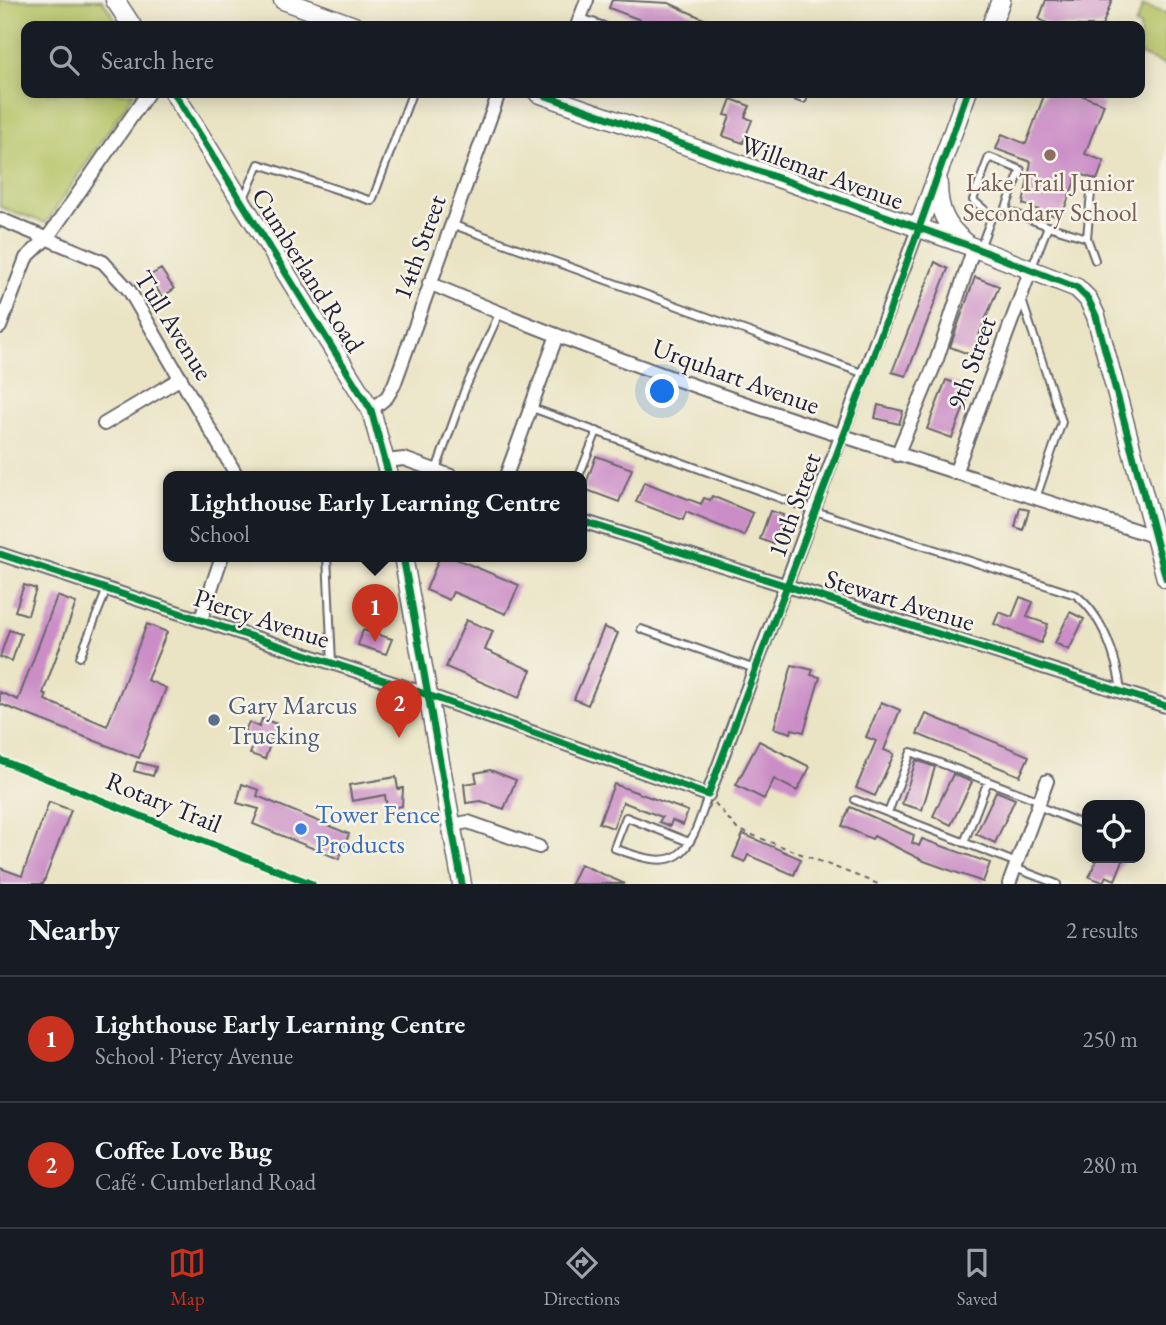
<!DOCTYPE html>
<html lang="en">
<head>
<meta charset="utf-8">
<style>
  body { margin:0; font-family:"EB Garamond",serif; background:#20242c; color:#f1f3f6 }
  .controls { position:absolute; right:21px; bottom:21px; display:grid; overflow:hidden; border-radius:14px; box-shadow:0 4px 18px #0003 }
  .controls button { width:63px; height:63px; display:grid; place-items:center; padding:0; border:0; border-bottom:2px solid #363941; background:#171b24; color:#f1f3f6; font:35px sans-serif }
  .you { position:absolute; left:663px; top:392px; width:24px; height:24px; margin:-18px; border:5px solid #fff; border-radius:50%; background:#1a73e8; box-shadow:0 0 0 10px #1a73e833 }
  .badge { display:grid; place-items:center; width:46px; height:46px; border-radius:50%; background:#c8321e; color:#fff; font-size:23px; font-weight:700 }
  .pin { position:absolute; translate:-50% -58px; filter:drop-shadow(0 2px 4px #0008) }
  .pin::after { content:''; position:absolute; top:37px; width:24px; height:21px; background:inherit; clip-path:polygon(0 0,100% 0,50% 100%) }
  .popup { position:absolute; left:163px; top:471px; width:424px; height:91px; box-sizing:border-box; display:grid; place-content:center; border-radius:14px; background:#171b24; filter:drop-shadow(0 2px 5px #0005); font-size:23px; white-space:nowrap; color:#9ea1a6 }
  .popup b { font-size:26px; color:#f1f3f6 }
  .popup::after { content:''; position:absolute; left:50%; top:100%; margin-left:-14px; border:14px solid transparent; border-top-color:#171b24 }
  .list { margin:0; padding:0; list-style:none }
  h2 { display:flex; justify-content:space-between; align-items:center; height:91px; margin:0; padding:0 28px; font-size:30px }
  h2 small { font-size:23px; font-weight:400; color:#9ea1a6 }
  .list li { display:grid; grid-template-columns:46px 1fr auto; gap:21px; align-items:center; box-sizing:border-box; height:126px; padding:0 28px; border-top:2px solid #363941 }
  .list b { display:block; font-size:26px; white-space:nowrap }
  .list p { margin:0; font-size:23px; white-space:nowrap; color:#9ea1a6 }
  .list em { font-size:23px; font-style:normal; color:#9ea1a6 }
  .icon { flex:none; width:38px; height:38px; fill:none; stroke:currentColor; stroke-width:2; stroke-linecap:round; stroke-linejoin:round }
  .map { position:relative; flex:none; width:1166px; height:884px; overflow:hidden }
  .search { position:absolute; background:#171b24; box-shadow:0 4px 18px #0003; left:21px; right:21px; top:21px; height:77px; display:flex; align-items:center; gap:18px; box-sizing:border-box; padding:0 24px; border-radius:14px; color:#9ea1a6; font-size:26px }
  .sheet { height:343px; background:#171b24 }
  nav { display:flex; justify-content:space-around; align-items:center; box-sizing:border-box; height:98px; border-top:2px solid #363941; background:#171b24; font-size:19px; color:#9ea1a6 }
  nav a { display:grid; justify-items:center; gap:4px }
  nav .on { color:#c8321e }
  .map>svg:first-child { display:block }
</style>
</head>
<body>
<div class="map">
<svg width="1166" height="884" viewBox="0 0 1166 884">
  <rect width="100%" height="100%" fill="#f7f3e8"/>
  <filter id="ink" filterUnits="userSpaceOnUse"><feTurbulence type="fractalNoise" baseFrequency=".0143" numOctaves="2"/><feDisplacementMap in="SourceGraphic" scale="14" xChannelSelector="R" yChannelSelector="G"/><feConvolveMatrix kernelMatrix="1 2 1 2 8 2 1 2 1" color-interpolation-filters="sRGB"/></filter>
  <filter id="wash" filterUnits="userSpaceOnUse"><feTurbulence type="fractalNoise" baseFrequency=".00686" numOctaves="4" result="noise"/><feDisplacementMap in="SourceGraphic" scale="28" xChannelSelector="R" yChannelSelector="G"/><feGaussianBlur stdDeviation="1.57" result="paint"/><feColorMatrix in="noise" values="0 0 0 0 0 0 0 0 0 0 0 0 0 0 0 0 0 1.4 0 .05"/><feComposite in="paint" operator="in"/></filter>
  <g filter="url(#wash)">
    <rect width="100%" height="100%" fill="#eae4c5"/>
    <!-- green -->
    <path fill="#b4c264" stroke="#6b7250" stroke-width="2" d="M0,0H102L120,26H26V93H134L46,223L0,207Z
      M1143,6L1166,13V65L1140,55V26H1135Z"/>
    <g id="blocks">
      <!-- building -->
      <path fill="#cb8dc6" d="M612,0L669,3L719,26H656L609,8Z
        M1046,0H1112L1102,26H1052L1039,19Z
        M1045,93H1084L1083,96L1104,104L1085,154L1104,161L1097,180L1078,173L1062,215L1056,213L1055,216L1023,204L1031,162L996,149L1002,134L1026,144Z
        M731,99L750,106L745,117L752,120L743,143L723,136L730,116L725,115Z
        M935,262L948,269L906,376L892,372Z
        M161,269L174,289L162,297L149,276Z
        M975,277L999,286L971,355L950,347Z
        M946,380L971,389L952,438L927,429Z
        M878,405L903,411L899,424L875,418Z
        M596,456L632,469L619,502L584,489Z
        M644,482L701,504L704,498L710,500L712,496L753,513L744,536L686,512L683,520L636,502Z
        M1020,508L1029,510L1023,530L1015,527Z
        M770,511L783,515L773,544L760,539Z
        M440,556H449L519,585L506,614L453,592L449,600L426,590Z
        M24,585L36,589L28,615L15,611Z
        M57,596L76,603L43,693L47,695L45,700L107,726L147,624L167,632L147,680L166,688L139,758L0,704V692L18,700Z
        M1020,597L1033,602L1027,617L1048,624L1041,643L994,624L999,612L1012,617Z
        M1070,612L1084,619L1069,650L1055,643Z
        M466,620L493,631L485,650L531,670L519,698L446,667Z
        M604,627L618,633L588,705L574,699Z
        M9,630L21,634L12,661L0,657Z
        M363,630L392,639L386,654L358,645Z
        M792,665L813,670L811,675L820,677L804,732L792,729L791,733L774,728Z
        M881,702L900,710L884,750L894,754L875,796L856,788L876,741L866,737Z
        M926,714L1029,756L1020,776L917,734Z
        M262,719L277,724L265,759L250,754L256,738L244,732L249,722L259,727Z
        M759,741L810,767L797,791L774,779L764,799L736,785Z
        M916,760L935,767L922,810L902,804Z
        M137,762L156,767L153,776L134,771Z
        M490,770L516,780L504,809L481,801L466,803L464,784L477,782L475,773Z
        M953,774L972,782L951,825L933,816Z
        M396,777L398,789L403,788L402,806L387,809L385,795L352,801L349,785Z
        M242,784L259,790L257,796L349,834L339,859L253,824L259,809L237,803Z
        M614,784L688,811L683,825L672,820L670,826L659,822L662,817L623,802L613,828L599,823Z
        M996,791L1015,799L995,843L976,834Z
        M49,802L71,810L43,884H0V868L22,876Z
        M850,807L914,835L912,843L919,846L922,839L990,863L983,882L924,861L874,836L872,839L842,826Z
        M743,834L801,859L794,875L748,855L745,862L733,857Z
        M1097,858H1124L1115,880L1106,876L1103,882L1089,877Z
        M580,864L625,884H571Z"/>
    </g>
  </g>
  <g filter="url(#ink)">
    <use href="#blocks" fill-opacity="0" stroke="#68666b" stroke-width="2"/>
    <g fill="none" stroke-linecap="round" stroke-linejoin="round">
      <!-- lane casing -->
      <g stroke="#68666b" stroke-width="10">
        <path id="lane" d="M581,18L604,26
          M786,93L803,99
          M244,198L259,164L372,201L412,93
          M451,224L865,374
          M1048,226L1087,238L1091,192
          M1087,238L1095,260
          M980,248L992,216L973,200L989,157L1021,170L1005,210L1048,226L1032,267
          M1022,300L1062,422L1036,498
          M532,408L815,511L1076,595C1103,616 1117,658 1121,691
          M436,470L465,389L499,314
          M579,476L597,431
          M327,556L332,663
          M641,629L755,669
          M80,657L107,589
          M855,800L1017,863
          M1038,806L1087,826
          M888,813L911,752L1040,801
          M689,842L626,817L614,848C679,873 688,859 708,795
          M964,843L988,781
          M1015,868L1057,884"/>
      </g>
      <!-- street casing -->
      <g stroke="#68666b" stroke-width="16">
        <path id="street" d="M577,26L587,0
          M0,219L103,262L129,290L237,476
          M429,283C664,385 910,456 1153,536
          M0,327L26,258L48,237L148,93
          M371,410L387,397L394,385L499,93
          M104,424L181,378
          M897,455L937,359L974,247
          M386,461L404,459L451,476
          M955,473L1031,269
          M506,476L557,335
          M582,521L1166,706
          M0,554L408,688L708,795L918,229
          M201,619L222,556
          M452,825L468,822L539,847
          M1009,884L1047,781"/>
      </g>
      <!-- secondary casing -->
      <g stroke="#68666b" stroke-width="21">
        <path id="secondary" d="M115,0L132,26
          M283,0L354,26
          M991,26L1001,0
          M174,93L371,410L389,476
          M538,93L970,246L1077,288L1088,299L1096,316L1166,578
          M938,184C938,209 945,226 965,242
          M918,229L967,93
          M403,556L462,884"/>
      </g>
      <!-- path -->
      <path stroke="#68666b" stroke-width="2" stroke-dasharray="5 5" stroke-linecap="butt" d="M715,803L737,829L878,884"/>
      <!-- lane -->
      <use href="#lane" stroke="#fff" stroke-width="6"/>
      <!-- street -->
      <use href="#street" stroke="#fff" stroke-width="12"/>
      <!-- secondary -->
      <use href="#secondary" stroke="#fff" stroke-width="18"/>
      <!-- cycleway casing -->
      <g stroke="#f7f3e8" stroke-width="11">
        <path id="cycleway" d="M174,93L371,410L389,476
          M538,93L970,246L1077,288L1088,299L1096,316L1166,578
          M582,521L1166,706
          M0,554L408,688L708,795L867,374L967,93
          M403,556L462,884
          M0,760L312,884"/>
      </g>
      <!-- cycleway -->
      <use href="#cycleway" stroke="#00873e" stroke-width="7"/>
    </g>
  </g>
  <!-- markers -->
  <circle fill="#8d6e63" stroke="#f7f3e8" stroke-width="2.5" cx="1050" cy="155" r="7"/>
  <circle fill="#5c6f8a" stroke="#f7f3e8" stroke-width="2.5" cx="214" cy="720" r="7"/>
  <circle fill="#3f7fe0" stroke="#f7f3e8" stroke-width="2.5" cx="301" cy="829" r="7"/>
  <g text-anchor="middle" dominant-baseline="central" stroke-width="5" stroke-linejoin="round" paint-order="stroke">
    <!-- street labels -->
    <g font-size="26" fill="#22223b" stroke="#f7f3e8">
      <text transform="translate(822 172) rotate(20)">Willemar Avenue</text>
      <text transform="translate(419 247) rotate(-70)">14th Street</text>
      <text transform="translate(308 270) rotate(58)">Cumberland Road</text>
      <text transform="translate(174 325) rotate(58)">Tull Avenue</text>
      <text transform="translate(971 363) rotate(-70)">9th Street</text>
      <text transform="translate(736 376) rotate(20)">Urquhart Avenue</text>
      <text transform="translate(794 505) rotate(-70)">10th Street</text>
      <text transform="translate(900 600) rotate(17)">Stewart Avenue</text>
      <text transform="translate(262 618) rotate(18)">Piercy Avenue</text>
      <text transform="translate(164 802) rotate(22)">Rotary Trail</text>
    </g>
    <!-- education labels -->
    <g font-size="26" fill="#785e54" stroke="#f7f3e8">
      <text x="1050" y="182">Lake Trail Junior<tspan x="1050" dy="30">Secondary School</tspan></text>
    </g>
    <!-- service labels -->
    <g font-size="26" fill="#4e5e75" stroke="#f7f3e8" text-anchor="start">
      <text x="228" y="705">Gary Marcus<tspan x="228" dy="30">Trucking</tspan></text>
    </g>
    <!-- shop labels -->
    <g font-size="26" fill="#366cbe" stroke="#f7f3e8" text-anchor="start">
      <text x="315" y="814">Tower Fence<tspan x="315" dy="30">Products</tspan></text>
    </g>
  </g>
</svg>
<div class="controls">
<button><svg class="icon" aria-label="locate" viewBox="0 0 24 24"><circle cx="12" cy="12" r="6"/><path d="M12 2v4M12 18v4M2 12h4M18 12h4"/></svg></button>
</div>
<div class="you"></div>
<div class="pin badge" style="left:375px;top:642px">1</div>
<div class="popup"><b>Lighthouse Early Learning Centre</b>School</div>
<div class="pin badge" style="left:399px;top:738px">2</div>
<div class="search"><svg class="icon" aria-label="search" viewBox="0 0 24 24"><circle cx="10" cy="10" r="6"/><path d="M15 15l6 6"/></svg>Search here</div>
</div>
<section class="sheet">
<h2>Nearby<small>2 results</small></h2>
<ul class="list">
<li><span class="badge">1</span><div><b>Lighthouse Early Learning Centre</b><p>School · Piercy Avenue</p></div><em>250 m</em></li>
<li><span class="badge">2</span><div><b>Coffee Love Bug</b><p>Café · Cumberland Road</p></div><em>280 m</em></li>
</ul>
</section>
<nav>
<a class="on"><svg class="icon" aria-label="map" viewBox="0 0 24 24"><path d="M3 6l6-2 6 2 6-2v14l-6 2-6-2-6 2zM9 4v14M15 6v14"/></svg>Map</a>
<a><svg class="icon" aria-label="directions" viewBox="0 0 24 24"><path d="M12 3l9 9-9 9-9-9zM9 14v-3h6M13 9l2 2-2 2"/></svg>Directions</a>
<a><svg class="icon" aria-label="saved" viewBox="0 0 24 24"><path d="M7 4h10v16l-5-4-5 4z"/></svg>Saved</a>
</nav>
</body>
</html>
